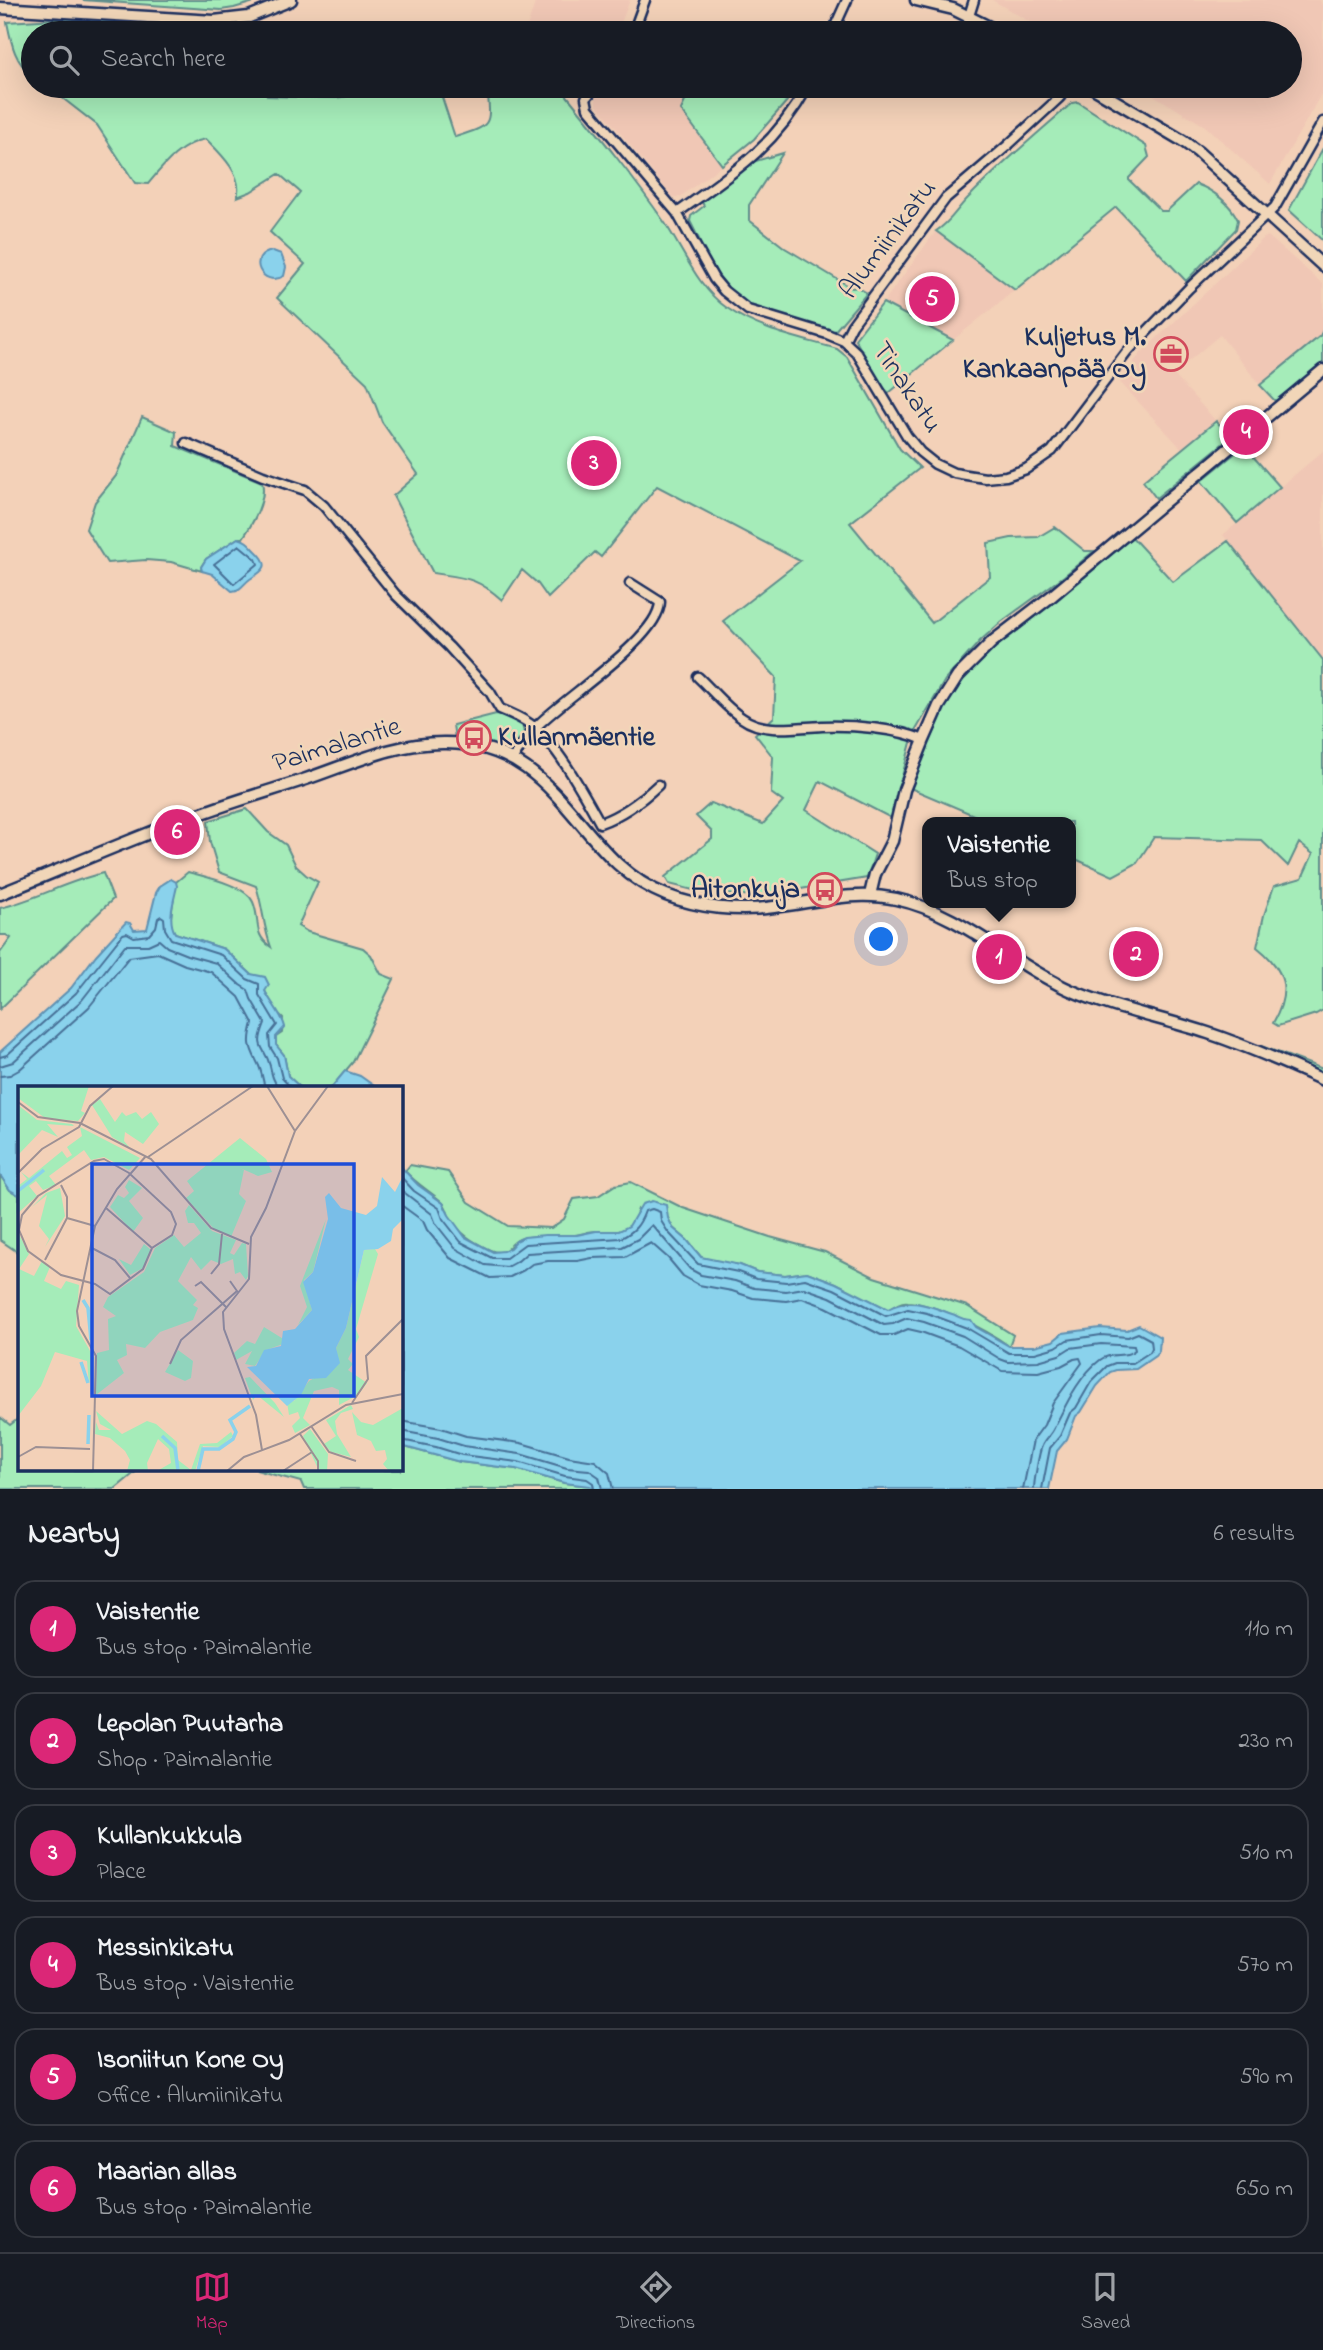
<!DOCTYPE html>
<html lang="en">
<head>
<meta charset="utf-8">
<style>
  body { margin:0; font-family:"Indie Flower",sans-serif; background:#242831; color:#f1f3f6 }
  .you { position:absolute; left:882px; top:940px; width:24px; height:24px; margin:-18px; border:5px solid #fff; border-radius:50%; background:#1a73e8; box-shadow:0 0 0 10px #1a73e833 }
  .badge { display:grid; place-items:center; width:46px; height:46px; border-radius:50%; background:#db2777; color:#fff; font-size:23px; font-weight:700 }
  .pin { position:absolute; translate:-50% -50%; border:4px solid #fff; box-shadow:0 2px 7px #0006 }
  .popup { position:absolute; left:922px; top:817px; width:154px; height:91px; box-sizing:border-box; display:grid; place-content:center; border-radius:14px; background:#171b24; filter:drop-shadow(0 2px 5px #0005); font-size:23px; white-space:nowrap; color:#9ea1a6 }
  .popup b { font-size:26px; color:#f1f3f6 }
  .popup::after { content:''; position:absolute; left:50%; top:100%; margin-left:-14px; border:14px solid transparent; border-top-color:#171b24 }
  .list { margin:0; padding:0; list-style:none }
  h2 { display:flex; justify-content:space-between; align-items:center; height:91px; margin:0; padding:0 28px; font-size:30px }
  h2 small { font-size:23px; font-weight:400; color:#9ea1a6 }
  .list li { display:grid; grid-template-columns:46px 1fr auto; gap:21px; align-items:center; box-sizing:border-box; height:98px; margin:0 14px 14px; padding:0 14px; border:2px solid #363941; border-radius:21px }
  .list b { display:block; font-size:26px; white-space:nowrap }
  .list p { margin:0; font-size:23px; white-space:nowrap; color:#9ea1a6 }
  .list em { font-size:23px; font-style:normal; color:#9ea1a6 }
  .icon { flex:none; width:38px; height:38px; fill:none; stroke:currentColor; stroke-width:2; stroke-linecap:round; stroke-linejoin:round }
  .map { position:relative; flex:none; width:1323px; height:1489px; overflow:hidden }
  .search { position:absolute; background:#171b24; box-shadow:0 7px 28px #0002; left:21px; right:21px; top:21px; height:77px; display:flex; align-items:center; gap:18px; box-sizing:border-box; padding:0 24px; border-radius:38px; color:#9ea1a6; font-size:26px }
  .sheet { height:763px; background:#171b24 }
  nav { display:flex; justify-content:space-around; align-items:center; box-sizing:border-box; height:98px; border-top:2px solid #363941; background:#171b24; font-size:19px; color:#9ea1a6 }
  nav a { display:grid; justify-items:center; gap:4px }
  nav .on { color:#db2777 }
  .map>svg:first-child { display:block }
</style>
</head>
<body>
<div class="map">
<svg width="1323" height="1489" viewBox="0 0 1323 1489">
  <rect width="100%" height="100%" fill="#f3d1b8"/>
  <filter id="ink" filterUnits="userSpaceOnUse"><feTurbulence type="fractalNoise" baseFrequency=".0143" numOctaves="2"/><feDisplacementMap in="SourceGraphic" scale="14" xChannelSelector="R" yChannelSelector="G"/><feConvolveMatrix kernelMatrix="1 2 1 2 8 2 1 2 1" color-interpolation-filters="sRGB"/></filter>
  <g filter="url(#ink)">
    <!-- built -->
    <path fill="#f0c7b5" d="M536,0H630L617,33H525Z
      M992,0H1320L1323,7V91L1270,184L1205,126L1138,86H1290V33H1049Z
      M606,86H692L682,110L722,165L680,197H673L596,104V96Z
      M936,231L1015,290L953,340L883,303Z
      M1268,236L1323,284V330L1320,336L1260,385L1220,335L1173,374L1216,421L1182,449L1119,381L1141,353L1264,238Z
      M1323,451V660L1223,535Z"/>
    <!-- green -->
    <path fill="#a5ecb9" stroke="#608e8c" stroke-width="2" d="M82,0H261L234,8L221,10Z
      M55,19L222,28L249,24L253,33H33V75C15,64 11,42 7,22Z
      M47,86H74L84,97L90,92C103,98 130,91 142,86H263L264,92L268,96L336,98L389,89L439,88L455,137C493,125 491,126 487,86H554L564,92C599,135 634,178 665,223C684,252 699,289 727,308C760,331 800,338 837,349L847,357L900,449L920,468L850,523L932,623L990,577L988,543L1011,538L1038,537L1055,527L1085,551H1094L1064,576L1001,622L980,641L945,680L913,735L891,818L820,781L806,810L875,854L867,878L758,896L705,893L669,884L665,877L712,839V832L696,816L711,803L763,824L783,802L771,793L773,757L755,734L774,717L776,677L723,621L800,561L657,486L601,557L595,552L548,598L538,584L522,570L502,600C477,577 465,578 433,573L393,496L418,474L382,422L367,383L277,298L305,264L270,232L300,192L279,174L250,192L237,197C244,175 220,153 206,139C181,143 163,166 148,184L135,183L97,125Z
      M692,86H754L787,101L754,139L722,165L681,110Z
      M1078,102L1146,146L1149,157L1129,178V180L1161,211H1167L1196,184C1213,190 1230,203 1238,220L1236,229L1186,281L1116,207L1015,290L936,231C951,222 957,208 970,196C1002,163 1037,134 1072,103Z
      M1323,148V241L1289,210Z
      M783,153L749,205V220L785,248L852,288L857,287L867,293L834,332L758,311C728,296 715,272 699,243L700,241L690,221L691,216L704,206L701,200L749,163Z
      M883,303L953,340L889,393L880,384L855,339Z
      M1323,330V365L1275,401L1260,385L1320,336Z
      M142,417L176,432L175,446L262,482C267,500 253,523 243,538H238L206,559L201,567L202,571L171,562L146,560L107,563L86,529L95,502L116,476Z
      M1216,421L1231,437L1156,498L1143,481Z
      M1244,446L1280,487L1237,523L1201,481Z
      M1131,536L1173,582L1228,541L1323,660V1010L1316,1014L1278,1026L1273,1023C1291,991 1286,970 1257,947L1264,915L1274,886L1302,878L1313,854L1299,843L1288,866L1261,840L1154,837L1137,863L1113,876L1071,857V822H990L910,788L948,700L976,663L1008,634Z
      M496,714L505,715L522,724L524,733L513,749L501,750L476,738H455L453,725Z
      M247,809L268,832L286,845L296,866L306,875L318,882L298,926L308,932L363,948L371,955L381,974L394,979L353,1062L331,1088H301L288,1076L284,1055L276,1045V1037L282,1033L283,1018L275,1010L265,991L251,974L224,949L175,933L171,926V917L176,882L188,872C205,877 246,885 253,902C261,921 252,934 271,947C263,926 263,906 256,886L219,872L210,842L208,821Z
      M103,873L113,899L0,1009V953L11,938L6,935H0V908C35,900 67,881 103,873Z
      M1261,1046L1323,1069V1075L1260,1048Z
      M410,1165L448,1172L469,1202L508,1226L551,1228L564,1219L574,1199L598,1196L615,1185L631,1182L683,1208L770,1237L825,1252L874,1277L967,1306L1013,1335L1009,1346C987,1330 935,1303 908,1302C900,1301 894,1306 888,1310L836,1283L807,1272L785,1275L757,1272L740,1265L708,1260L701,1257L687,1240L673,1228L668,1218L638,1209C636,1215 634,1222 628,1227C618,1234 607,1231 596,1231C589,1231 583,1234 575,1235C558,1237 539,1234 522,1238C509,1241 508,1258 490,1250C473,1242 458,1233 449,1216C447,1211 447,1206 442,1202C430,1191 416,1184 405,1171Z
      M0,1175L10,1190L19,1195V1253L0,1240Z
      M0,1417L10,1425L19,1418V1470H138L115,1489H0Z
      M401,1446L460,1462L516,1469L564,1483L590,1486L595,1489H304L301,1482L256,1470H401Z"/>
    <!-- water -->
    <path fill="#8ad2ec" stroke="#5e91b3" stroke-width="2" d="M74,86H142L131,91H121L101,96L90,92L84,97L80,95Z
      M273,251L281,254L286,267L284,276C262,289 245,255 273,251Z
      M238,538C247,540 250,545 256,551C271,565 265,570 250,579C243,584 242,590 232,591L212,574L202,571L201,567L206,559Z
      M171,879L176,882L177,886C174,901 167,919 175,933L224,949L251,974L265,977L269,985L265,991C271,1003 282,1014 285,1027L276,1037V1045L284,1055L288,1076L301,1088H19V1195L10,1190L0,1175V1052L71,988L96,955L126,922L130,923L134,930L147,929L156,893L160,886Z
      M345,1071L360,1076L377,1088H331Z
      M401,1167L418,1185L443,1203L449,1215L465,1237L493,1252L503,1251L510,1248L516,1241L524,1237L545,1235H577L596,1231H619L629,1226L642,1204L652,1201L666,1205L668,1218L673,1228L687,1240L701,1257L740,1265L757,1272L785,1275L807,1272L836,1283L888,1309C911,1296 931,1307 955,1315C961,1318 963,1320 971,1320L976,1327L1009,1346H1034L1053,1341L1063,1333L1100,1328L1127,1330L1139,1325L1160,1337L1159,1351L1155,1356L1136,1369L1116,1370L1110,1372L1097,1386L1081,1412L1076,1416L1067,1439L1057,1451L1049,1489H595L590,1486L564,1483L516,1469L460,1462L401,1446Z"/>
    <g fill="none" stroke-linecap="round" stroke-linejoin="round">
      <!-- shore -->
      <path stroke="#477097" stroke-width="2" d="M239,545L256,559L258,564L234,584L214,564Z
        M0,1057L7,1055L76,993L123,934L127,933L134,937L149,935L156,927L158,918L161,916L164,918L165,929L171,939L221,955L247,979L259,984V995L277,1025L269,1035L270,1047L277,1058L282,1078L291,1088
        M0,1066L13,1062L82,1000L125,945H148L159,940L167,947L187,955L216,963L240,985L248,990L251,999L265,1023C254,1051 264,1043 270,1066C272,1075 273,1081 279,1088
        M0,1076L10,1075L19,1070L89,1007L129,957L158,953L185,965L211,972L239,997L253,1023C247,1045 250,1047 259,1066C262,1073 263,1081 265,1088
        M401,1177L414,1191L439,1208L443,1219L461,1242L492,1258H506L525,1244L621,1238C634,1232 640,1225 645,1211L652,1209L660,1212L661,1221L668,1232L698,1264L738,1272L756,1279L786,1282L805,1279L834,1289L886,1316L908,1309L927,1313L967,1328L1009,1353H1035L1056,1347L1067,1340L1101,1335L1128,1337L1138,1333L1151,1340L1152,1348L1150,1352L1133,1363H1115L1107,1366L1091,1382L1076,1408L1070,1413L1060,1436L1050,1448L1042,1489
        M401,1190L432,1214L436,1224L455,1248L485,1265L507,1267L518,1261L527,1253L622,1247L638,1239L652,1225L690,1269L701,1275L735,1281L754,1288L786,1291L804,1288L830,1297L884,1325L893,1324L907,1318L924,1322L963,1336L1000,1359L1008,1362L1038,1361L1059,1355L1070,1348L1101,1344L1134,1346L1135,1350C1125,1359 1111,1351 1100,1360C1078,1377 1066,1405 1054,1428C1051,1435 1045,1439 1042,1446C1039,1452 1034,1482 1034,1489
        M401,1205L423,1221L427,1230L450,1258L490,1278L510,1277L524,1270L532,1264L548,1261H577L592,1258L625,1257L651,1243L668,1258L683,1276L699,1285L732,1291L753,1298L786,1301L802,1298L826,1307L881,1335H894L908,1329L921,1332L959,1346L1002,1371L1038,1372L1061,1366L1074,1359L1080,1358L1082,1363L1053,1403L1044,1425L1033,1440L1023,1489
        M401,1421L441,1428L466,1436L521,1443L569,1457L595,1461L609,1473L613,1489
        M401,1431L438,1438L464,1446L520,1454L567,1468L589,1470L599,1477L602,1489
        M401,1440L436,1447L462,1455L518,1462L565,1476L587,1479L593,1483L594,1489"/>
      <!-- minor casing -->
      <g stroke="#1b2f5e" stroke-width="13">
        <path id="minor" d="M969,16L974,0
          M633,33L645,0
          M832,33L847,0
          M596,86L586,98L588,108L677,213L714,279L724,291L748,310L827,334L844,341L857,353L907,436L920,452L935,464L954,473L985,478L1006,476L1026,469L1052,451L1127,352L1189,288L1275,207L1323,122
          M677,213C733,173 774,148 808,86
          M844,341L852,325L946,198L1007,146L1059,98L1069,86
          M186,443L263,476L305,490L324,506L395,594L449,647L490,692L500,709C510,713 520,717 530,724C556,742 584,794 600,823C622,815 641,801 658,785
          M698,677C712,690 726,708 742,718C764,734 797,727 822,726C852,725 896,728 924,740
          M512,760C519,750 526,738 534,729C560,700 659,639 660,602L630,583"/>
      </g>
      <!-- tertiary casing -->
      <g stroke="#1b2f5e" stroke-width="15">
        <path id="tertiary" d="M916,0L953,9L1001,33
          M0,8L214,21L249,17L291,0
          M1090,86L1183,141L1198,152L1323,266
          M0,894C63,869 125,841 189,818C227,803 267,792 306,779C353,763 396,742 446,743C563,744 576,860 666,895C699,908 739,912 774,907C816,902 854,890 896,899C962,913 1010,963 1070,990C1114,1009 1163,1018 1208,1033C1247,1046 1286,1063 1323,1080
          M870,895L875,874L892,841L904,790L924,740L939,706L958,676L992,642L1053,595L1323,370"/>
      </g>
      <!-- minor -->
      <use href="#minor" stroke="#f1d6b8" stroke-width="8"/>
      <!-- tertiary -->
      <use href="#tertiary" stroke="#f1d6b8" stroke-width="10"/>
    </g>
  </g>
  <!-- icons -->
  <defs>
    <g id="office-ring" transform="scale(1.75)"><circle r="9.5" fill="#f1d6b8" stroke="#d1495b" stroke-width="1.5"/><path d="M-6-3h4V-5.5h4V-3h4V5H-6ZM-1-4.5V-3h2v-1.5ZM-6 0V1H6V0Z" fill="#d1495b"/></g>
    <g id="bus-ring" transform="scale(1.75)"><circle r="9.5" fill="#f1d6b8" stroke="#d1495b" stroke-width="1.5"/><path d="M-5-6H5V4H4V6H2V4H-2V6H-4V4H-5ZM-3.5-4V0h7V-4ZM-3.5 1.2v1.5H-2V1.2ZM2 1.2v1.5H3.5V1.2Z" fill="#d1495b"/></g>
  </defs>
  <g fill-rule="evenodd">
    <use href="#office-ring" x="1171" y="354"/>
    <use href="#bus-ring" x="474" y="738"/>
    <use href="#bus-ring" x="825" y="890"/>
  </g>
  <g text-anchor="middle" dominant-baseline="central" stroke-width="5" stroke-linejoin="round" paint-order="stroke">
    <!-- street labels -->
    <g font-size="28" fill="#1b2f5e" stroke="#f1d6b8">
      <text transform="translate(889 240) rotate(-53)">Alumiinikatu</text>
      <text transform="translate(906 388) rotate(56)">Tinakatu</text>
      <text transform="translate(337 746) rotate(-17)">Paimalantie</text>
    </g>
    <!-- poi labels -->
    <g font-size="28" font-weight="bold" fill="#1b2f5e" stroke="#f1d6b8" text-anchor="end">
      <text x="1146" y="338">Kuljetus M.<tspan x="1146" dy="32">Kankaanpää Oy</tspan></text>
      <text x="498" y="738" text-anchor="start">Kullanmäentie</text>
      <text x="800" y="890">Aitonkuja</text>
    </g>
  </g>
  <!-- overview -->
  <g transform="translate(18 1086)">
    <rect width="385" height="385" fill="#f3d1b8"/>
    <path d="M1,0H71L63,25L67,27L60,35L27,32L0,12ZM82,13L97,36L104,26L108,30L118,26L124,33L133,26L141,38L125,58L107,46L106,55L112,62L94,51L74,19ZM0,19L19,34L54,38L56,40L29,38L40,51L24,44L1,68ZM62,41L122,72L111,84L86,71L73,74L66,64L31,90L38,99L25,104L18,95L11,100L19,110L0,127V100L9,93L3,86L11,92L44,65L49,72L54,69L49,61L64,50ZM222,52L248,73L254,86L240,90L222,82L226,84L221,108L228,115L213,151L197,144L168,112L176,105L169,95ZM111,94L124,102L111,115L125,132L115,146L92,121L100,109L106,112L111,107L107,101ZM42,102L47,130L27,161L31,153L21,140L29,109L14,121L28,107ZM171,119L194,145L218,154L212,167L216,169L224,157L228,158L230,190L228,194L222,186L217,188L215,173L203,178L193,174L183,184L173,171L160,195L179,214L175,219L180,222L175,234L142,246L127,262L108,258L109,269L99,274L106,287L78,309L79,267L91,264L90,233L98,230L85,221L90,211L126,186L137,162L156,149L166,161L183,147L176,137H170L167,125ZM308,133L295,186L286,194L294,224L280,239L289,221L282,200ZM0,146L11,168L1,183L16,190L24,175L32,181L26,195L43,203L48,195L61,199L58,240L76,272L71,298L69,275L37,266L23,300L0,330ZM126,158L133,164L127,181L112,189L101,173L113,179ZM357,163L360,168L338,243L341,251L330,273L335,278L330,284L349,297L340,309L321,319V304L314,301L296,305L285,332L292,339L277,347L274,340L282,332L280,326L271,329L269,316L276,315L291,295L320,278L318,262L328,242L346,164ZM246,241L267,254L265,258L248,264L237,280L227,278L234,265L218,274L216,267L229,255L237,258ZM160,264L175,275L173,292L167,295L147,286ZM232,291L257,317L266,331L239,309L235,314L227,292ZM333,319L335,323L323,327L317,335L319,348L333,371L313,366L306,358L318,350L308,334ZM385,322V385H371L365,378L369,373L367,364L358,365L353,355L339,349L334,326L343,336L355,339ZM78,325L104,348L129,335L138,338L159,356L160,374L173,384L182,358L199,357L213,346L215,350L202,361L185,360L177,385H139L153,377L151,363L140,353L129,377L130,385H109L112,374L107,365L92,352L77,348L78,336L81,344H93L82,338ZM292,343L310,368L309,385H301L285,350Z" fill="#a5ecb9"/>
    <path d="M385,90V133L375,143L373,155L360,163L346,164L328,242L318,262L322,277L308,292L291,293L283,309L269,320L229,281L238,280L246,264L263,260L265,245L277,243L294,224L285,196L295,186L310,133L307,111L311,107L323,122L348,129L359,120L364,91L377,106Z" fill="#8ad2ec"/>
    <path fill="none" stroke="#8ad2ec" stroke-width="3.5" d="M0,105L26,84M65,214L70,222L73,254M63,276L70,297M144,350L157,362L160,384M70,358L71,329M180,385L185,363H201L215,353L218,346L212,334L232,320"/>
    <path fill="none" stroke="#9d9094" stroke-width="2" d="M249,0L277,45M0,16L20,31L62,37L133,73L193,142L231,158M130,71L235,0M86,73L111,87L153,126L158,138L154,149L134,162L125,183L92,208L77,198L43,189L10,165L1,144L4,129L20,110L76,75ZM0,87L24,63L61,41L72,20L95,0M88,122L134,162M49,132L77,140M72,161L97,174L112,192M27,174L49,132V111L43,99M193,188L201,178L204,148M177,200L183,196L208,221M152,278L163,254L219,205L212,195M334,317L350,293L348,270L385,233M293,340L311,366L338,375M282,348L300,375V385M244,364L238,329L206,243L205,226L231,193L233,151L248,122L277,45L310,0M0,371L18,361L72,363M75,385L78,270L61,240L59,225L77,140L99,103L128,70M209,385L226,371L271,354L328,319L385,308M265,385L294,366"/>
    <path fill="#1d4ed8" fill-opacity="0.15" stroke="#1d4ed8" stroke-width="3.5" d="M74,78H336V310H74Z"/>
    <rect width="385" height="385" fill="none" stroke="#1b2f5e" stroke-width="3.5"/>
  </g>
</svg>
<div class="you"></div>
<div class="pin badge" style="left:999px;top:957px">1</div>
<div class="popup"><b>Vaistentie</b>Bus stop</div>
<div class="pin badge" style="left:1136px;top:954px">2</div>
<div class="pin badge" style="left:594px;top:463px">3</div>
<div class="pin badge" style="left:1246px;top:432px">4</div>
<div class="pin badge" style="left:932px;top:299px">5</div>
<div class="pin badge" style="left:177px;top:832px">6</div>
<div class="search"><svg class="icon" aria-label="search" viewBox="0 0 24 24"><circle cx="10" cy="10" r="6"/><path d="M15 15l6 6"/></svg>Search here</div>
</div>
<section class="sheet">
<h2>Nearby<small>6 results</small></h2>
<ul class="list">
<li><span class="badge">1</span><div><b>Vaistentie</b><p>Bus stop · Paimalantie</p></div><em>110 m</em></li>
<li><span class="badge">2</span><div><b>Lepolan Puutarha</b><p>Shop · Paimalantie</p></div><em>230 m</em></li>
<li><span class="badge">3</span><div><b>Kullankukkula</b><p>Place</p></div><em>510 m</em></li>
<li><span class="badge">4</span><div><b>Messinkikatu</b><p>Bus stop · Vaistentie</p></div><em>570 m</em></li>
<li><span class="badge">5</span><div><b>Isoniitun Kone Oy</b><p>Office · Alumiinikatu</p></div><em>590 m</em></li>
<li><span class="badge">6</span><div><b>Maarian allas</b><p>Bus stop · Paimalantie</p></div><em>650 m</em></li>
</ul>
</section>
<nav>
<a class="on"><svg class="icon" aria-label="map" viewBox="0 0 24 24"><path d="M3 6l6-2 6 2 6-2v14l-6 2-6-2-6 2zM9 4v14M15 6v14"/></svg>Map</a>
<a><svg class="icon" aria-label="directions" viewBox="0 0 24 24"><path d="M12 3l9 9-9 9-9-9zM9 14v-3h6M13 9l2 2-2 2"/></svg>Directions</a>
<a><svg class="icon" aria-label="saved" viewBox="0 0 24 24"><path d="M7 4h10v16l-5-4-5 4z"/></svg>Saved</a>
</nav>
</body>
</html>
